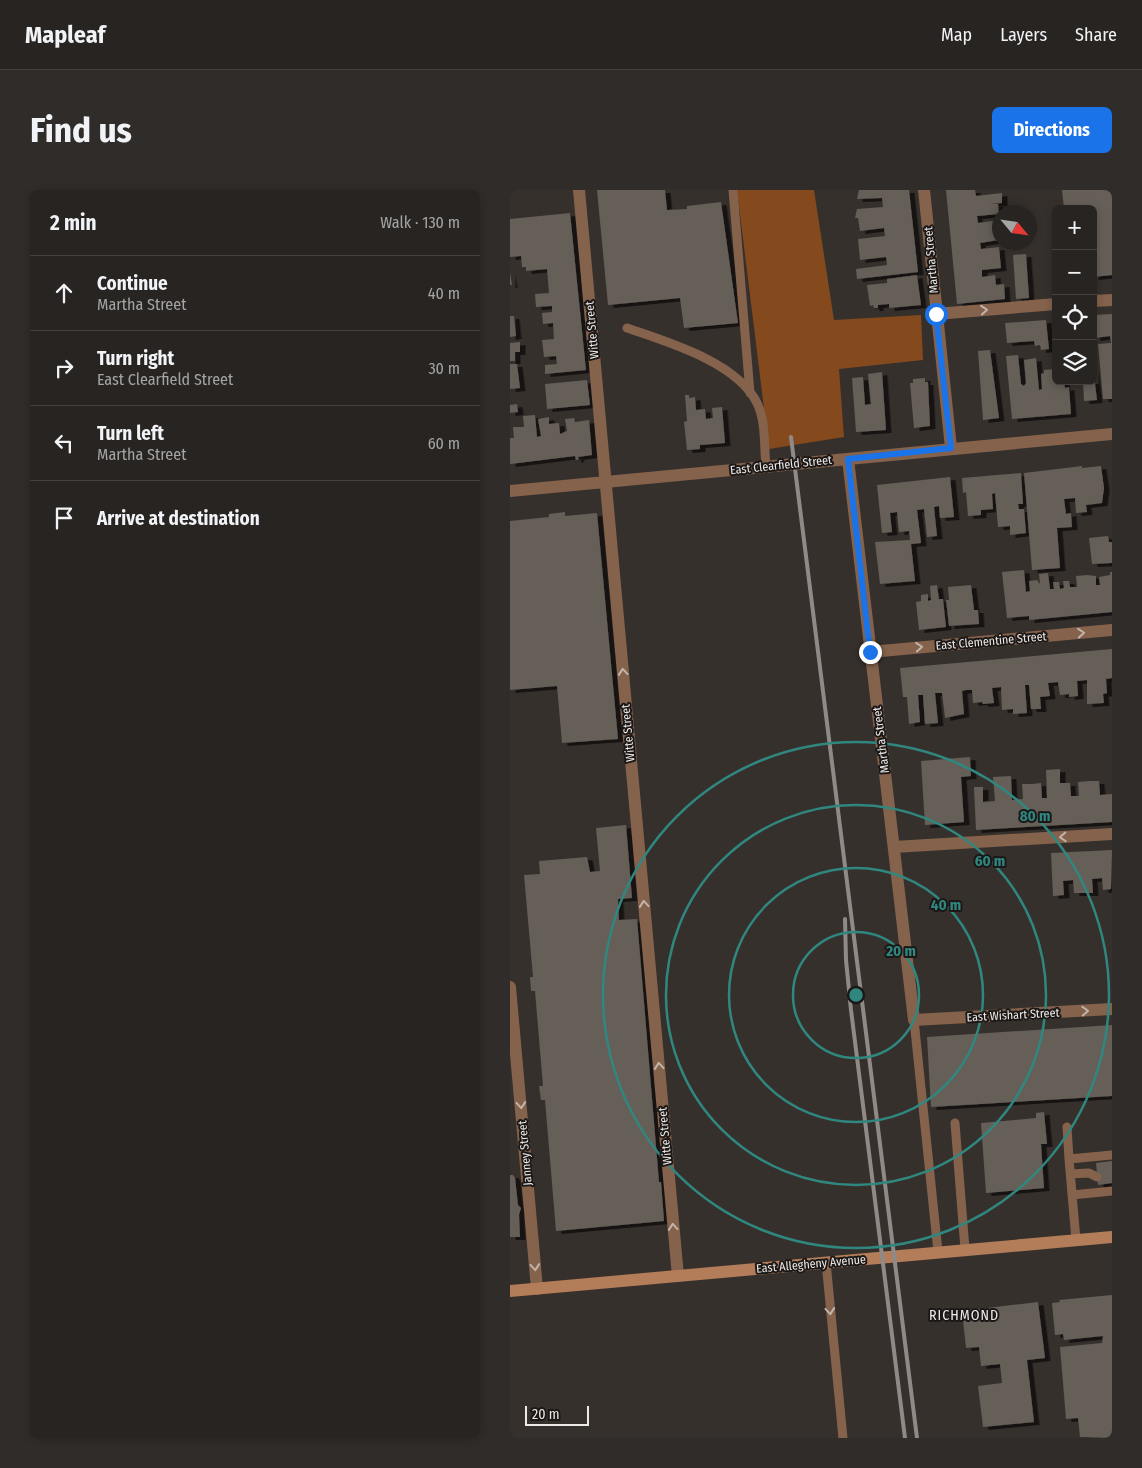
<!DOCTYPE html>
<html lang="en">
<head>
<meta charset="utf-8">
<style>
  body { margin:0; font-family:"Fira Sans Condensed",sans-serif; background:#302c2a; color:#f1f3f6 }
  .controls { position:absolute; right:15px; top:15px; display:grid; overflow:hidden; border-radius:8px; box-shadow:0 2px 8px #0003 }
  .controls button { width:45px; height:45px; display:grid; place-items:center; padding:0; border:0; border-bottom:1px solid #44413f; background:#282421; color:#f1f3f6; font:25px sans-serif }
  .compass { position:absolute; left:482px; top:15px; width:45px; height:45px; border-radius:50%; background:#282421; box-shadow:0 2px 8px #0003; rotate:119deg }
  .scale { position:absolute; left:15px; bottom:12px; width:64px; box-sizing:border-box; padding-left:5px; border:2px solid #ede9e6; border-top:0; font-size:14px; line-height:18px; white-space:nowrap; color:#ede9e6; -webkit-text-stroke:4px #1b1817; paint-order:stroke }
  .stop { position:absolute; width:15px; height:15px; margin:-11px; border:4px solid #1a73e8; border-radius:50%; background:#fff }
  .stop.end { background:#1a73e8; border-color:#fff; box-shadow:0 1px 5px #0008 }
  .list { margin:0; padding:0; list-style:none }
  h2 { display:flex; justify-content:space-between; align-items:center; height:65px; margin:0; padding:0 20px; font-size:21px }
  h2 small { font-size:16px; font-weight:400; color:#a5a4a5 }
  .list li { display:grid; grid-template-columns:32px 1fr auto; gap:15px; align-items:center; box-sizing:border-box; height:75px; padding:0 20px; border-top:1px solid #44413f }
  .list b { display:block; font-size:19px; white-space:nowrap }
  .list p { margin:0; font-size:16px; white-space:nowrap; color:#a5a4a5 }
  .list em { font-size:16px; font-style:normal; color:#a5a4a5 }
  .icon { flex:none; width:28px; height:28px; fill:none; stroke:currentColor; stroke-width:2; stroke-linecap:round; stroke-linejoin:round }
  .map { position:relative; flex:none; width:602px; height:1248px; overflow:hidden; border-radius:8px }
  header { display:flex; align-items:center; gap:30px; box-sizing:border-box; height:70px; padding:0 25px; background:#282421; border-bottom:1px solid #44413f }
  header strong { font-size:24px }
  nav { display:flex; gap:28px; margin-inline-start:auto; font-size:18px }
  .intro { display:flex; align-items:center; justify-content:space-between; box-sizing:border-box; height:120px; padding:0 30px }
  h1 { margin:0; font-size:35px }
  .button { padding:12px 22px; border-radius:8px; background:#1a73e8; color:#fff; font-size:18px; font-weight:700 }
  main { display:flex; gap:30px; padding:0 30px }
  aside { flex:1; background:#282421; border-radius:8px; box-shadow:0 2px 8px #0003 }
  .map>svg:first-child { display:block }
</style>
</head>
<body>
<header>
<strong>Mapleaf</strong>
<nav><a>Map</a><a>Layers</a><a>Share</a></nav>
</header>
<div class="intro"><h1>Find us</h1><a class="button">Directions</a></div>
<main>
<aside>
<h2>2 min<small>Walk · 130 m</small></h2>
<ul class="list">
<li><svg class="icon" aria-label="ahead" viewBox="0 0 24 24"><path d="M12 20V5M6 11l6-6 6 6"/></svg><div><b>Continue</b><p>Martha Street</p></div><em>40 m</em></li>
<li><svg class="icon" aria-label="right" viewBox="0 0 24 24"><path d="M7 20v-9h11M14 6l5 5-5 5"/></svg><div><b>Turn right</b><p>East Clearfield Street</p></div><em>30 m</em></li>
<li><svg class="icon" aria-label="left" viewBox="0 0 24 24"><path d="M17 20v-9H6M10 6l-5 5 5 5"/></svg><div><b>Turn left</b><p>Martha Street</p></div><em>60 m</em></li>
<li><svg class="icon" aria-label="arrive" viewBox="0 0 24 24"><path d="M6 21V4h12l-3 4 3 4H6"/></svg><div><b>Arrive at destination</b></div></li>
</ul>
</aside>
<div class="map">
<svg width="602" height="1248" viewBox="0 0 602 1248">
  <defs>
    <filter id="shadow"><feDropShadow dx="5.5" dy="3" stdDeviation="0" flood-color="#0009"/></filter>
  </defs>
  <rect width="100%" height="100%" fill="#36302c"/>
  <!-- forest -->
  <path fill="#84491d" d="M227,0H304L324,130L411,125L413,170L329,179L334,247L259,259Z"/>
  <!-- building -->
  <path fill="#655e59" filter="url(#shadow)" d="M87,0H155L157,20L177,19V16L211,12L228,133L174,138L170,108L98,115Z
    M349,0H399L408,82L347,89L346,79L377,75L376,67L350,70L348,49L375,46L374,38L350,41L348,28H345L347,19L373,17L372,8L347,9Z
    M436,0H465L466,6L492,3V13L480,14H488L489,24L467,26L468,33L489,30V50L470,53L471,59L489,57L491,78L472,80V87L485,85L486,95L494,94L495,109L447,114Z
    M552,0H602V85L583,87V19H577V17L554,19Z
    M60,23L76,180L35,184V175L47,174L46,166L34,167L32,150L44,149L43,133L33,134L32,123L42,122V116L26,117L25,104L39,103L37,79L16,81V77H12L11,66L0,67V29Z
    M516,64L519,108L506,109L503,65Z
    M0,82L2,95H0Z
    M407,85L411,115L379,118V114L368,115V118H364L363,115L360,116L357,95L377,93V89Z
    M602,124V209H593L588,154L601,153L600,146L585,148L583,125Z
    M0,126H4L6,146L0,147Z
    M536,130L539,159L531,160L530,155L525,156L524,151L497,153L495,133Z
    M10,152V162H5V171H0V153Z
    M480,160L489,228L473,230L468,161Z
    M508,165L511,194L514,196L516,193L514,170L526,168L529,200L532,199L531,184L534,183V180L546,179V191H554L555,198L559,197L561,224L502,229L496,166Z
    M0,174H7L10,198L0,199Z
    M583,178L587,210L574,211L573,191H583Z
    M372,182L376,240L346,242L342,188L353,187L355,215L361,214L358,184Z
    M415,188V192H418L420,236L404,238L400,193H403V189Z
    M77,190L80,215L37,219L35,194Z
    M175,205H179V208L185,207L186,220L195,219L196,229L203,228L202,218L212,217L215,253L190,255V259L177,260L174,232L177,231Z
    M7,214L8,222L0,223V215Z
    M25,225L27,247L31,246L28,229L39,227V234L49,233L50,244L57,241L55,229L64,228L65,232L79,230L82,265L68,267L69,269L66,270L65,266L0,274V248H4L3,237H14L13,226Z
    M572,276V278L591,276L594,298L592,313L576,315L577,322L566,323L565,308L554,309L556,324L561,323L562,337L547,338L550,378L522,380L514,283Z
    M511,283L513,314H508L509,319H514L516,343L500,345V336L488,337L485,303L482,304L483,319L471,320V325L458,326L456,302L453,303L452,288Z
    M440,287L444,327L430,328L429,316L424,317L427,346L417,347L414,319L407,320L411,353L401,354L405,391L370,394L365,352L400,350L399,341L389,342L387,322L380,323L382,342L372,343L367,295Z
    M55,322V326L87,323L108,549L52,553L47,496L0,500V331L39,327V324Z
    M598,346L599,352H602V373L582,374L579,348Z
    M514,380L516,402L520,401L519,391L527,390L530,394L529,384L538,383L540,399H544L543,392H549L550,399L554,398L553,391H559L560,397H567L566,386L577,385L586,386V395H590L589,387L600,385V382H602V422L519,430V426L497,428L492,382Z
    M427,395L429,409H433L436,437L409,440L406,412L411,411V405L418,404V411L421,410L420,396Z
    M461,395L464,420H468L469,434L439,436L436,410H439L438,397Z
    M602,459V488L596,489L597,503L593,504L594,513L577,514V490L567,491L568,506L559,507V504L550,505L548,492L538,493L540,506L530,507L531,519H521L519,495H515L517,523L503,524V519L492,520L491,497L482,498L484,513L473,514L472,512L463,513L462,500H456L452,501L454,524L435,528L432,503H425L428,533L415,534L413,505H408L410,532L399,534L397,507H393L390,478Z
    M460,567L461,586L451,587L454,632L415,635L411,571Z
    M550,579V593H560L561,606H569L568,592L580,591H589L590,605L602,604V632L466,640L464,597H473V612L485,611L483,587L501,586L502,610L513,609L512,594H522L531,593L532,608H537L536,580Z
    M116,635L122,708L108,709L109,730L127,729L149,992H151L154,1031L46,1041L35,910H31L29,896H33L25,801H21L20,787H23L14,685L30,684L29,671L77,667L80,682L90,681L86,638Z
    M602,660L601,699L593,700L592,688L582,689L583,703H564L563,690L553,691L554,705L543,706L541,663Z
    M602,835V906L421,917L417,847Z
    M534,922L537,954H531L534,998L476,1003L471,933L526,928V923Z
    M602,971V993L588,995L586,973Z
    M0,985H3L5,988L8,1015L11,1018L9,1025L10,1047H0Z
    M602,1105V1248L570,1247L568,1228L556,1229L550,1157L592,1153L593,1146L554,1150L553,1144L545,1145L542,1113L550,1112L549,1110Z
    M528,1112L535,1168L517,1170L524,1232L473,1237L468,1196L492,1193L490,1174L471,1176L469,1157L456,1158L452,1121Z"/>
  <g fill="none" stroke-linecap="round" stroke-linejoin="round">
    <!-- service -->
    <path stroke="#84624c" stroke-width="9" d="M223,0L240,203
      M117,138C157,152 227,172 247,213C256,231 254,257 256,277
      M404,830L428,1062
      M445,933L455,1059
      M557,937L559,969
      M561,984L579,983L587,987
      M562,1005L602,1001
      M566,1050L559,969L602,965
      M316,1072L333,1248"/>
    <!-- minor -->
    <path stroke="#84624c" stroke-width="12" d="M69,0L168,1086
      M414,0L441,258
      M583,111L602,110
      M426,124L546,114
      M338,269L404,830L602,819
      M0,301L602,244
      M360,462L602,440
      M384,657L602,644
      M0,797L27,1099"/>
    <!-- secondary -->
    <path stroke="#b37d59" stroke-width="12" d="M0,1101L602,1047"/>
    <!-- rail -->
    <path stroke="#8f8a87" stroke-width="4" d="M281,247L407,1248
      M335,729L336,770L341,820L395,1248"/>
  </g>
  <!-- one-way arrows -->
  <defs><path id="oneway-chevron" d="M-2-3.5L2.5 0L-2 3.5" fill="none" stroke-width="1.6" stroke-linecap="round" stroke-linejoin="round" transform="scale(1.25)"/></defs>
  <g stroke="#c3b3a8">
    <use href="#oneway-chevron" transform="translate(474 120) rotate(-5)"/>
    <use href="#oneway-chevron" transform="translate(571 443) rotate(-5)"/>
    <use href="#oneway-chevron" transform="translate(409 457) rotate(-5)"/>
    <use href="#oneway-chevron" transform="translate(113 482) rotate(-95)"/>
    <use href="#oneway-chevron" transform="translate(553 647) rotate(177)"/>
    <use href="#oneway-chevron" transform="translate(134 714) rotate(-95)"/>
    <use href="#oneway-chevron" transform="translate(575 821) rotate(-3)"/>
    <use href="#oneway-chevron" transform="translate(149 876) rotate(-95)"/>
    <use href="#oneway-chevron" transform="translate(11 915) rotate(85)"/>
    <use href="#oneway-chevron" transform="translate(163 1037) rotate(-95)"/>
    <use href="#oneway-chevron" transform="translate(25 1077) rotate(85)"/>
    <use href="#oneway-chevron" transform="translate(320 1121) rotate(85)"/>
  </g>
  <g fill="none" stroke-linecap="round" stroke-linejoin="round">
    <!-- route -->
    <path stroke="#1a73e8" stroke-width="6" d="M360,462L338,269L441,258L426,124"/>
  </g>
  <!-- distance rings -->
  <g fill="none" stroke="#308780" stroke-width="2.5">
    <circle cx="346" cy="805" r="63"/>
    <circle cx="346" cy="805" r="127"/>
    <circle cx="346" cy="805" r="190"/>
    <circle cx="346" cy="805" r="253"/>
  </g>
  <g text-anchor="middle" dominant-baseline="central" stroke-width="4" stroke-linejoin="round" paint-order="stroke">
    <!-- street labels -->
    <g font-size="12" fill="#ede9e6" stroke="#1b1817">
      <text transform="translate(421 70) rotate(-95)">Martha Street</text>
      <text transform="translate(82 140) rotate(-95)">Witte Street</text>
      <text transform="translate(271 275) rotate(-6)">East Clearfield Street</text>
      <text transform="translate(481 451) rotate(-5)">East Clementine Street</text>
      <text transform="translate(118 543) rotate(-95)">Witte Street</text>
      <text transform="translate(371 550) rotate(-97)">Martha Street</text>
      <text transform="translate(503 825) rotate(-3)">East Wishart Street</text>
      <text transform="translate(155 946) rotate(-95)">Witte Street</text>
      <text transform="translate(15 963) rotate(-95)">Janney Street</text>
      <text transform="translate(301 1074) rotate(-5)">East Allegheny Avenue</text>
    </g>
    <!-- neighbourhood labels -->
    <g font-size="14" letter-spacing="1" fill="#ede9e6" stroke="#1b1817">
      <text x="454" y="1125">RICHMOND</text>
    </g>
  </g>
  <circle cx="346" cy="805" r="8" fill="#308780" stroke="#1b1817" stroke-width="2.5"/>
  <g font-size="15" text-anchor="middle" font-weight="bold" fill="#308780" stroke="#1b1817" stroke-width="4" stroke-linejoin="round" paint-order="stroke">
    <text x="525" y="631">80 m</text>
    <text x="480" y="676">60 m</text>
    <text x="436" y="720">40 m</text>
    <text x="391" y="766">20 m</text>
  </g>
</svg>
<div class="controls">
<button>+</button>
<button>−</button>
<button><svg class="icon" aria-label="locate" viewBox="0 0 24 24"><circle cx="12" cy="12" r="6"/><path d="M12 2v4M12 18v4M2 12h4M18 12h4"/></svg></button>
<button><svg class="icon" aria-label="layers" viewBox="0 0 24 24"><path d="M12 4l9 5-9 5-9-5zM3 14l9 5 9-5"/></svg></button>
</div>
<svg class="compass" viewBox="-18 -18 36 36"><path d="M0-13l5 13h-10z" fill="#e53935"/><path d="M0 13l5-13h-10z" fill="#a5a4a5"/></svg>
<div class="scale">20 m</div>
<div class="stop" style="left:426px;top:124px"></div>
<div class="stop end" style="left:360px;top:462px"></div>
</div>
</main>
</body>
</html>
